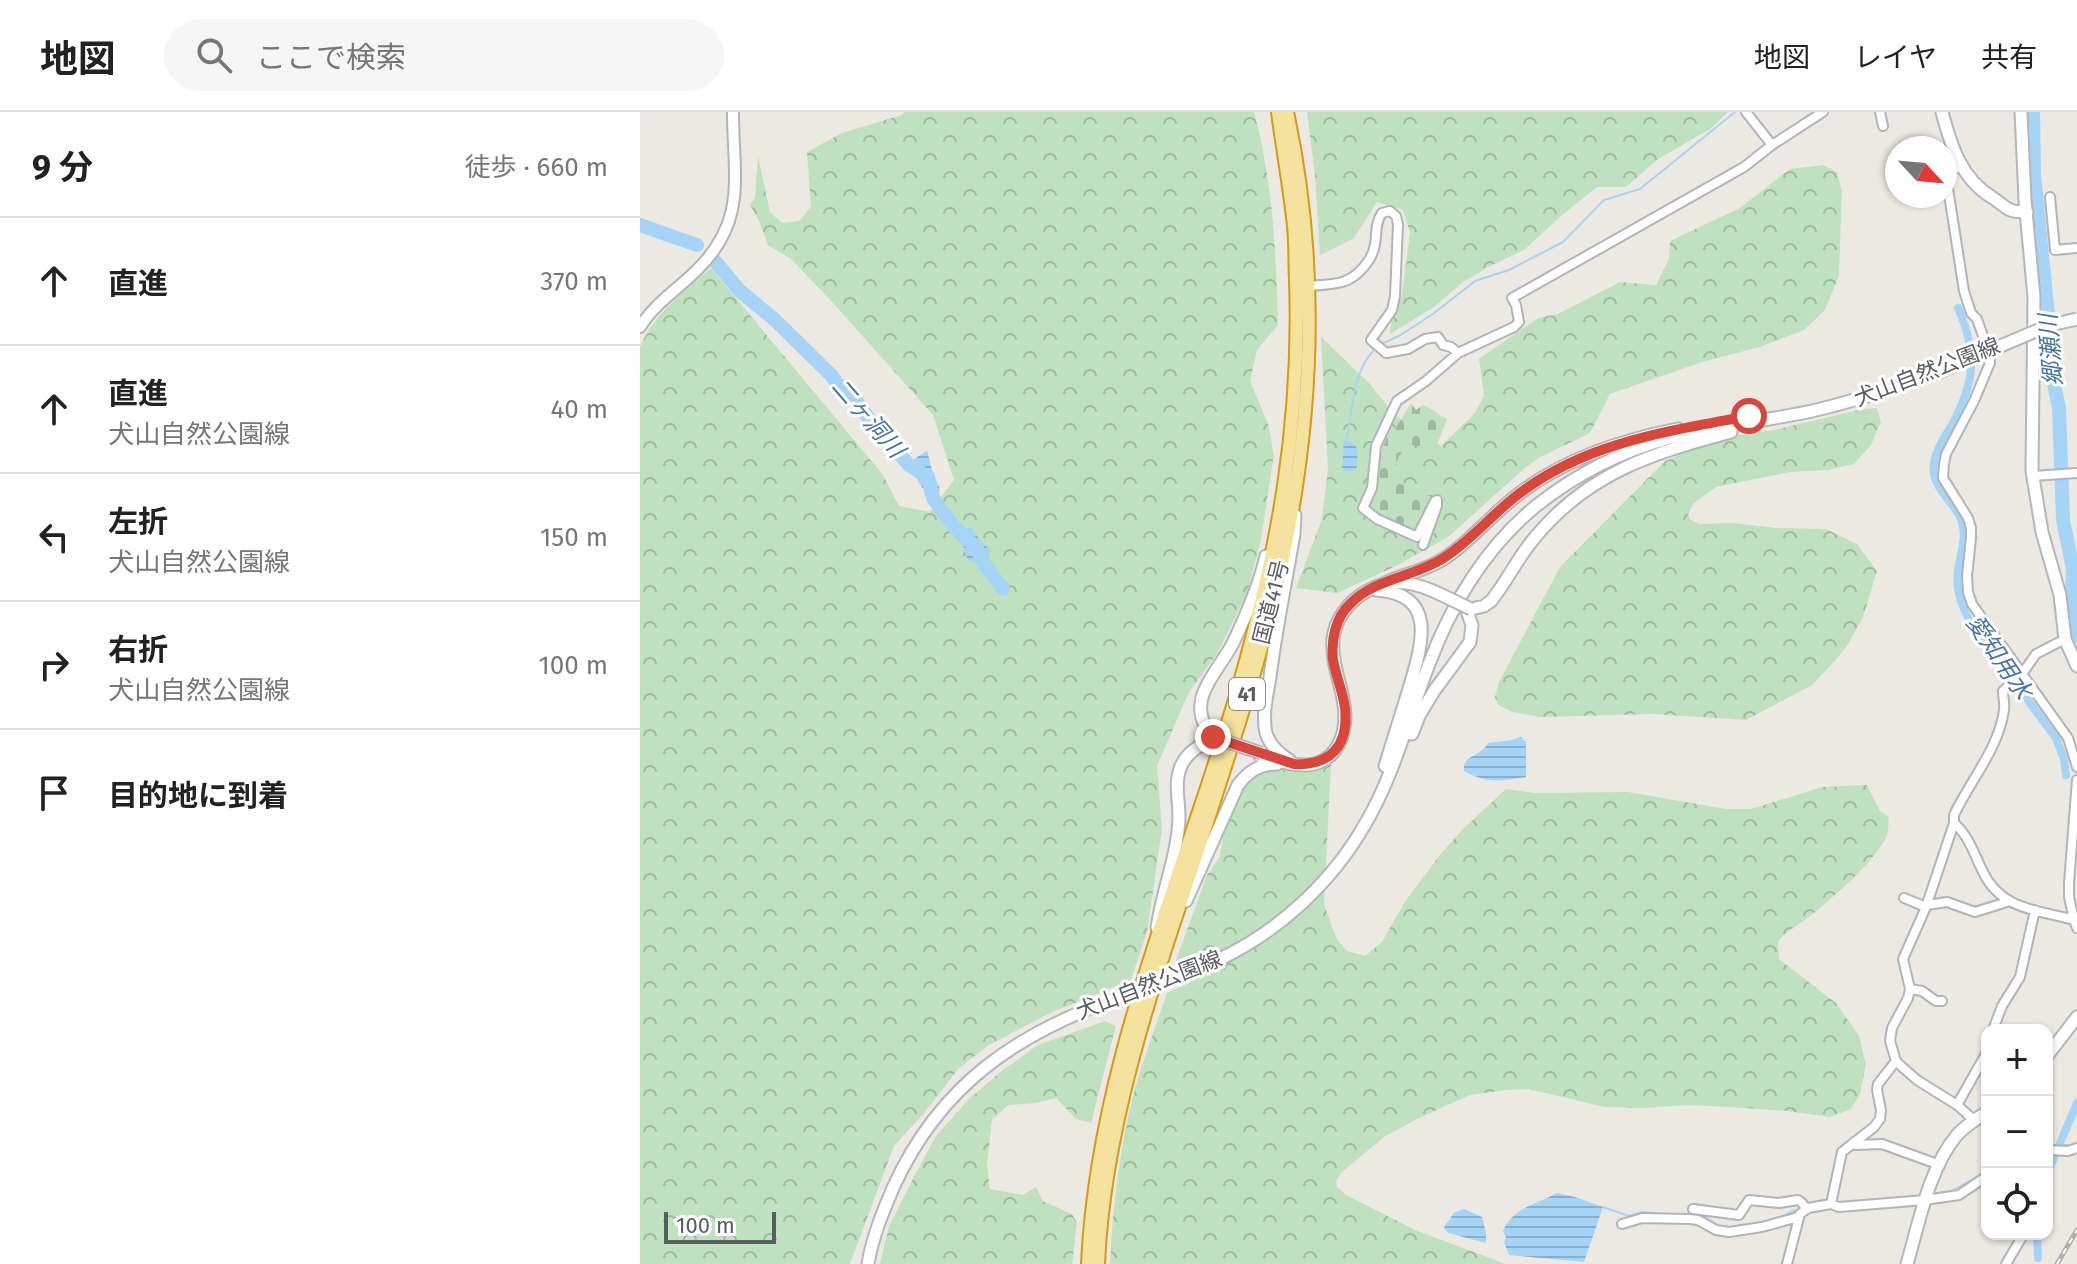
<!DOCTYPE html>
<html lang="ja">
<head>
<meta charset="utf-8">
<style>
  body { margin:0; font-family:"Fira Sans","Noto Sans JP",sans-serif; background:#f6f6f6; color:#222 }
  .controls { position:absolute; right:24px; bottom:24px; display:grid; overflow:hidden; border-radius:16px; box-shadow:0 2px 6px #0004 }
  .controls button { width:72px; height:72px; display:grid; place-items:center; padding:0; border:0; border-bottom:2px solid #e0e0e0; background:#fff; color:#222; font:40px sans-serif }
  .compass { position:absolute; left:1245px; top:24px; width:72px; height:72px; border-radius:50%; background:#fff; box-shadow:0 2px 6px #0004; rotate:116deg }
  .scale { position:absolute; left:24px; bottom:20px; width:112px; box-sizing:border-box; padding-left:8px; border:4px solid #5a5d61; border-top:0; font-size:22px; line-height:28px; white-space:nowrap; color:#5a5d61; -webkit-text-stroke:6px #fff; paint-order:stroke }
  .stop { position:absolute; width:24px; height:24px; margin:-18px; border:6px solid #d8473b; border-radius:50%; background:#fff }
  .stop.end { background:#d8473b; border-color:#fff; box-shadow:0 2px 8px #0008 }
  .list { margin:0; padding:0; list-style:none }
  h2 { display:flex; justify-content:space-between; align-items:center; height:104px; margin:0; padding:0 32px; font-size:34px }
  h2 small { font-size:26px; font-weight:400; color:#767676 }
  .list li { display:grid; grid-template-columns:52px 1fr auto; gap:24px; align-items:center; box-sizing:border-box; height:128px; padding:0 32px; border-top:2px solid #e0e0e0 }
  .list b { display:block; font-size:30px; white-space:nowrap }
  .list p { margin:0; font-size:26px; white-space:nowrap; color:#767676 }
  .list em { font-size:26px; font-style:normal; color:#767676 }
  .icon { flex:none; width:44px; height:44px; fill:none; stroke:currentColor; stroke-width:2; stroke-linecap:round; stroke-linejoin:round }
  .map { position:relative; flex:none; width:1437px; height:1152px; overflow:hidden }
  header { display:flex; align-items:center; gap:48px; box-sizing:border-box; height:112px; padding:0 40px; background:#fff; border-bottom:2px solid #e0e0e0 }
  header strong { font-size:38px }
  nav { display:flex; gap:44px; margin-inline-start:auto; font-size:28px }
  .search { width:560px; height:72px; background:#f6f6f6; display:flex; align-items:center; gap:20px; box-sizing:border-box; padding:0 28px; border-radius:44px; color:#767676; font-size:30px }
  main { display:flex }
  aside { flex:1; background:#fff }
  .map>svg:first-child { display:block }
</style>
</head>
<body>
<header>
<strong>地図</strong>
<div class="search"><svg class="icon" aria-label="search" viewBox="0 0 24 24"><circle cx="10" cy="10" r="6"/><path d="M15 15l6 6"/></svg>ここで検索</div>
<nav><a>地図</a><a>レイヤ</a><a>共有</a></nav>
</header>
<main>
<aside>
<h2>9 分<small>徒歩 · 660 m</small></h2>
<ul class="list">
<li><svg class="icon" aria-label="ahead" viewBox="0 0 24 24"><path d="M12 20V5M6 11l6-6 6 6"/></svg><div><b>直進</b></div><em>370 m</em></li>
<li><svg class="icon" aria-label="ahead" viewBox="0 0 24 24"><path d="M12 20V5M6 11l6-6 6 6"/></svg><div><b>直進</b><p>犬山自然公園線</p></div><em>40 m</em></li>
<li><svg class="icon" aria-label="left" viewBox="0 0 24 24"><path d="M17 20v-9H6M10 6l-5 5 5 5"/></svg><div><b>左折</b><p>犬山自然公園線</p></div><em>150 m</em></li>
<li><svg class="icon" aria-label="right" viewBox="0 0 24 24"><path d="M7 20v-9h11M14 6l5 5-5 5"/></svg><div><b>右折</b><p>犬山自然公園線</p></div><em>100 m</em></li>
<li><svg class="icon" aria-label="arrive" viewBox="0 0 24 24"><path d="M6 21V4h12l-3 4 3 4H6"/></svg><div><b>目的地に到着</b></div></li>
</ul>
</aside>
<div class="map">
<svg width="1437" height="1152" viewBox="0 0 1437 1152">
  <defs>
    <pattern id="forest-crowns" width="20" height="18" patternUnits="userSpaceOnUse" patternTransform="scale(2)"><rect width="20" height="18" fill="#c0e1c0"/><path d="M2 6a3 3 0 1 1 6 0M12 15a3 3 0 1 1 6 0" fill="none" stroke="#9fba9f"/></pattern>
    <pattern id="cemetery-stones" width="16" height="16" patternUnits="userSpaceOnUse" patternTransform="scale(2)"><rect width="16" height="16" fill="#c0e1c0"/><path d="M2 7V4a2 2 0 0 1 4 0v3zM10 15v-3a2 2 0 0 1 4 0v3z" fill="#9fba9f"/></pattern>
    <pattern id="water-rules" width="6" height="5" patternUnits="userSpaceOnUse" patternTransform="scale(2)"><rect width="6" height="5" fill="#a6d4f6"/><path d="M0 2.5h6" fill="none" stroke="#8aafcb"/></pattern>
  </defs>
  <rect width="100%" height="100%" fill="#ebe9e1"/>
  <!-- forest -->
  <path fill="url(#forest-crowns)" d="M264,0H614C633,70 636,141 638,213L617,238L610,269L628,312L634,343L621,427L607,482L577,542L549,580L517,654L522,717L507,820L491,868L410,901L349,933L319,956L285,1000L254,1034L210,1152H0V235C14,201 45,179 71,156L243,363L259,394L290,400L314,368L293,303L194,192L151,147L128,133L119,109L110,93L115,86L118,44L130,100L142,111L159,109L171,95L167,40L202,21L262,3Z
    M667,0H1088L1070,17L1018,47L986,75H957L921,104L884,138L850,154L823,170L794,195L750,222L751,211L762,183L770,120L763,98L737,90L714,126L680,143L675,63Z
    M1183,53L1197,60L1202,80L1199,163L1185,198L1164,218L1120,235L1062,250L970,282L950,321L902,344L886,355L808,425L756,454L697,481L656,476L682,407L688,356L681,225L729,271L754,302L801,334L835,301L844,284L839,247L898,206L918,202L980,170L1016,173L1029,147L1030,129L1100,96L1150,57Z
    M1237,296L1241,310L1231,333L1214,352L1188,358L1150,360L1076,375L1053,392L1048,403L1051,408L1060,412L1093,411L1137,416L1186,417L1217,432L1237,459L1223,505L1207,534L1192,552L1172,573L1106,608L1014,602L900,605L873,600L858,593L855,585L859,570L920,455L1025,349L1053,337L1097,323L1134,318L1223,297Z
    M691,652L684,792L696,826L707,839L725,844L742,830L764,791L800,743L822,718L866,677L895,681L988,680L1086,697H1111L1182,675L1227,673L1240,699L1249,705C1248,710 1249,718 1247,723C1237,748 1194,784 1173,802C1161,811 1148,818 1138,829L1139,847L1196,891L1219,924L1226,953L1220,982L1211,997L1190,1005L1147,999L1090,995L1046,993L1006,996L964,995L889,977L867,978L830,983L777,1007L744,1025L701,1061L696,1069L697,1075L706,1083L775,1118L866,1152H470C472,1102 478,1054 488,1005C497,963 513,922 527,881L584,854L580,840L539,857L535,851L567,763L580,745L586,703L610,664L628,657L667,660Z
    M465,909L476,914L451,1011L436,1007L416,986L396,991L368,993L352,1008L347,1053L350,1077L383,1083L396,1075L403,1089L432,1102L437,1111L432,1152H240L249,1114L276,1061L296,1024L330,986L363,958L398,933Z"/>
  <!-- cemetery -->
  <path fill="url(#cemetery-stones)" d="M771,291L776,298L783,293C792,296 798,303 807,307L795,338L769,332L759,344L752,365L793,386L776,420L746,406L739,405L737,401L728,396V394L740,366L736,358L747,324L757,314Z"/>
  <!-- water -->
  <path fill="url(#water-rules)" d="M704,328L711,329L718,337L717,355L713,360L704,359L702,357Z
    M287,339L293,362L300,377L299,380L291,383C279,377 272,360 274,347Z
    M329,416H332L341,430L351,439L348,445L331,451C324,444 323,432 322,423Z
    M881,625L886,630V665C860,669 847,672 824,659C823,645 832,646 841,639C844,637 846,634 848,631L872,628Z
    M917,1081L935,1085L963,1095L944,1150L869,1143L864,1130L866,1126L863,1119C873,1095 896,1093 917,1081Z
    M824,1097L842,1105L846,1120V1131L808,1121L804,1116C806,1110 811,1108 813,1101Z"/>
  <g fill="none" stroke-linecap="round" stroke-linejoin="round">
    <!-- stream -->
    <path stroke="#a6d4f6" stroke-width="2" d="M741,232L759,224L793,202L835,169L869,158L923,130L964,88L1000,77L1095,0
      M706,328C713,298 712,258 736,236
      M1433,457H1437
      M1412,1033H1427
      M1310,1080L1347,1059
      M1227,1089L1281,1084
      M963,1095L989,1104L1002,1100L1036,1103
      M1058,1104L1065,1105L1080,1115
      M1142,1105L1155,1098
      M1114,1112L1128,1109
      M1087,1116L1100,1114"/>
    <!-- canal -->
    <path stroke="#a6d4f6" stroke-width="8" d="M1318,196C1338,242 1335,269 1312,313C1305,324 1296,338 1294,351C1290,377 1316,390 1322,410C1327,427 1320,443 1318,459C1315,480 1323,498 1334,516L1416,626L1424,647L1426,663
      M1407,1062L1437,991
      M1397,1122L1398,1146"/>
    <!-- river -->
    <path stroke="#a6d4f6" stroke-width="14" d="M1393,0L1394,62L1408,204L1410,253L1419,296L1423,408L1433,457L1431,502L1437,524
      M0,113L57,133
      M74,148L100,179L135,208L192,264L198,273L215,287L227,304L269,353L288,365L293,386L314,415L337,436L342,449L363,477"/>
    <!-- minor casing -->
    <g stroke="#b2b4b8" stroke-width="12">
      <path id="minor" d="M1106,0L1132,33
        M1240,0L1243,14
        M1320,54L1307,62V70L1324,179L1331,201L1337,207L1349,241L1350,251L1334,289L1306,342L1304,352L1303,366L1328,406L1331,416V426L1327,464L1328,480L1332,492L1428,626L1437,655
        M1410,85L1415,138L1437,136
        M669,174C679,173 692,173 702,170C717,166 733,148 735,132C737,121 735,111 742,101L750,99L756,104L758,112L755,184L752,198L731,228L746,241L768,237L785,227L798,225L803,233L811,235L818,241
        M1393,364L1437,361
        M783,433L797,394V388L795,389L777,425L737,407L723,396L732,376L736,334L757,289L786,269L818,241L874,215L879,210L876,193L872,186L1104,55L1132,33L1183,0
        M1314,711C1329,724 1334,742 1343,760C1361,798 1398,798 1434,808L1437,816
        M1264,786L1286,795
        M1287,793L1307,790L1335,800L1367,790
        M1434,808L1429,785V771L1437,668
        M1270,877L1282,879L1296,889H1302
        M1353,918L1362,894L1380,865L1395,798
        M1317,993L1347,940
        M1334,1008L1317,993L1277,968L1261,954L1256,949L1250,929L1252,916L1268,886L1270,877L1263,847L1286,795L1314,711V703C1330,669 1359,636 1364,598C1365,592 1363,586 1363,579L1382,562L1396,542L1425,527
        M1214,1030L1216,1033L1242,1032L1300,1053
        M1407,1038L1428,1039L1437,1036
        M1191,1092L1199,1095L1285,1088L1319,1083L1347,1064
        M1053,1097L1099,1103L1109,1088L1139,1091L1158,1088L1161,1090L1167,1097
        M982,1112L1002,1106L1049,1107L1058,1108L1076,1118L1089,1120L1122,1115L1158,1105
        M1147,1152L1160,1102L1168,1096L1191,1092L1202,1040L1234,1015L1240,1007L1241,998L1237,978L1238,972L1256,949
        M1366,1152L1382,1125V1122"/>
    </g>
    <!-- tertiary casing -->
    <g stroke="#b2b4b8" stroke-width="14">
      <path id="tertiary" d="M0,215C15,191 38,177 57,158C108,108 93,63 93,0"/>
    </g>
    <!-- secondary casing -->
    <g stroke="#b3b6bb" stroke-width="15">
      <path id="secondary" d="M1302,0C1311,34 1321,67 1353,86C1368,96 1366,100 1387,100
        M1381,0L1385,88L1394,185L1392,359L1402,420L1420,483L1425,527L1437,554
        M743,472C763,462 786,459 805,446C832,428 853,401 880,381C926,346 982,328 1038,317
        M736,478C800,482 781,535 769,577C761,603 753,629 745,654
        M831,497L844,494L851,489C868,468 879,443 897,423C951,359 1014,341 1091,320
        M772,622L779,604L794,579L830,530L832,513L827,499
        M573,625C565,616 559,605 561,591C563,572 584,549 593,531C606,504 619,474 626,444
        M620,644C635,648 652,654 668,653C698,650 708,620 704,593C701,571 691,550 693,527C695,507 709,489 727,479C753,464 777,471 802,483
        M650,649C640,642 630,634 626,621C622,603 627,583 630,565C636,517 646,469 654,422L655,403
        M546,789L598,673C609,659 619,652 637,652
        M517,816C522,779 538,743 539,705C539,688 534,670 541,654C547,641 560,631 575,629
        M535,866C550,860 565,854 580,847C639,819 691,771 724,714C754,664 768,606 789,552C812,491 846,435 896,394C935,363 982,339 1030,326C1077,314 1125,309 1172,299C1216,289 1257,275 1299,260
        M1407,944L1437,905
        M228,1152C232,1126 243,1100 253,1076C300,972 378,920 483,884
        M1267,1152C1279,1111 1289,1056 1317,1023C1325,1014 1336,1007 1347,1000"/>
    </g>
    <!-- trunk casing -->
    <g stroke="#d79a15" stroke-width="16">
      <path id="trunk" d="M448,1152C457,952 544,764 599,574C638,438 661,311 656,168C655,150 656,132 654,114C650,76 643,38 638,0
        M458,1152C464,1013 513,873 557,741C588,645 621,549 642,451C674,302 679,149 647,0"/>
    </g>
    <!-- minor -->
    <use href="#minor" stroke="#fff" stroke-width="8"/>
    <!-- tertiary -->
    <use href="#tertiary" stroke="#fff" stroke-width="10"/>
    <!-- secondary -->
    <use href="#secondary" stroke="#fff" stroke-width="11"/>
    <!-- trunk -->
    <use href="#trunk" stroke="#f4e29e" stroke-width="12"/>
    <!-- rail casing -->
    <g stroke="#b0b1b1" stroke-width="5">
      <path id="rail" d="M1417,1152L1437,1118"/>
    </g>
    <!-- rail -->
    <use href="#rail" stroke="#fff" stroke-width="2" stroke-dasharray="6" stroke-linecap="butt"/>
    <!-- secondary-bridge casing -->
    <g stroke="#b3b6bb" stroke-width="15" stroke-linecap="butt">
      <path id="secondary-bridge" d="M1299,260L1410,213L1437,207
        M802,483L831,497
        M573,625L621,641
        M483,884L535,866"/>
    </g>
    <!-- secondary-bridge -->
    <use href="#secondary-bridge" stroke="#fff" stroke-width="11"/>
  </g>
  <g fill="none" stroke-linecap="round" stroke-linejoin="round">
    <!-- route -->
    <path stroke="#d8473b" stroke-width="10" d="M573,625L654,652C691,654 709,633 705,596C703,580 696,564 693,548C691,529 695,506 710,492C734,467 773,465 802,447C831,429 853,401 880,381C947,330 1029,319 1109,304"/>
  </g>
  <g text-anchor="middle" dominant-baseline="central" stroke-width="6" stroke-linejoin="round" paint-order="stroke">
    <!-- shield labels -->
    <rect fill="#fff" stroke="#8c8e90" stroke-width="2" x="589" y="566" width="36" height="32" rx="6"/>
    <g font-size="20" font-weight="bold" fill="#5a5d61">
      <text x="607" y="582">41</text>
    </g>
    <!-- street labels -->
    <g font-size="22" fill="#5a5d61" stroke="#fff">
      <text transform="translate(1287 260) rotate(-21)">犬山自然公園線</text>
      <text transform="translate(631 490) rotate(-76)">国道41号</text>
      <text transform="translate(509 873) rotate(-21)">犬山自然公園線</text>
    </g>
    <!-- water labels -->
    <g font-size="24" font-style="italic" fill="#4675a6" stroke="#fff">
      <text transform="translate(1411 238) rotate(-95)">郷瀬川</text>
      <text transform="translate(228 306) rotate(49)">二ヶ洞川</text>
      <text transform="translate(1359 545) rotate(56)">愛知用水</text>
    </g>
  </g>
</svg>
<div class="controls">
<button>+</button>
<button>−</button>
<button><svg class="icon" aria-label="locate" viewBox="0 0 24 24"><circle cx="12" cy="12" r="6"/><path d="M12 2v4M12 18v4M2 12h4M18 12h4"/></svg></button>
</div>
<svg class="compass" viewBox="-18 -18 36 36"><path d="M0-13l5 13h-10z" fill="#e53935"/><path d="M0 13l5-13h-10z" fill="#767676"/></svg>
<div class="scale">100 m</div>
<div class="stop" style="left:1109px;top:304px"></div>
<div class="stop end" style="left:573px;top:625px"></div>
</div>
</main>
</body>
</html>
